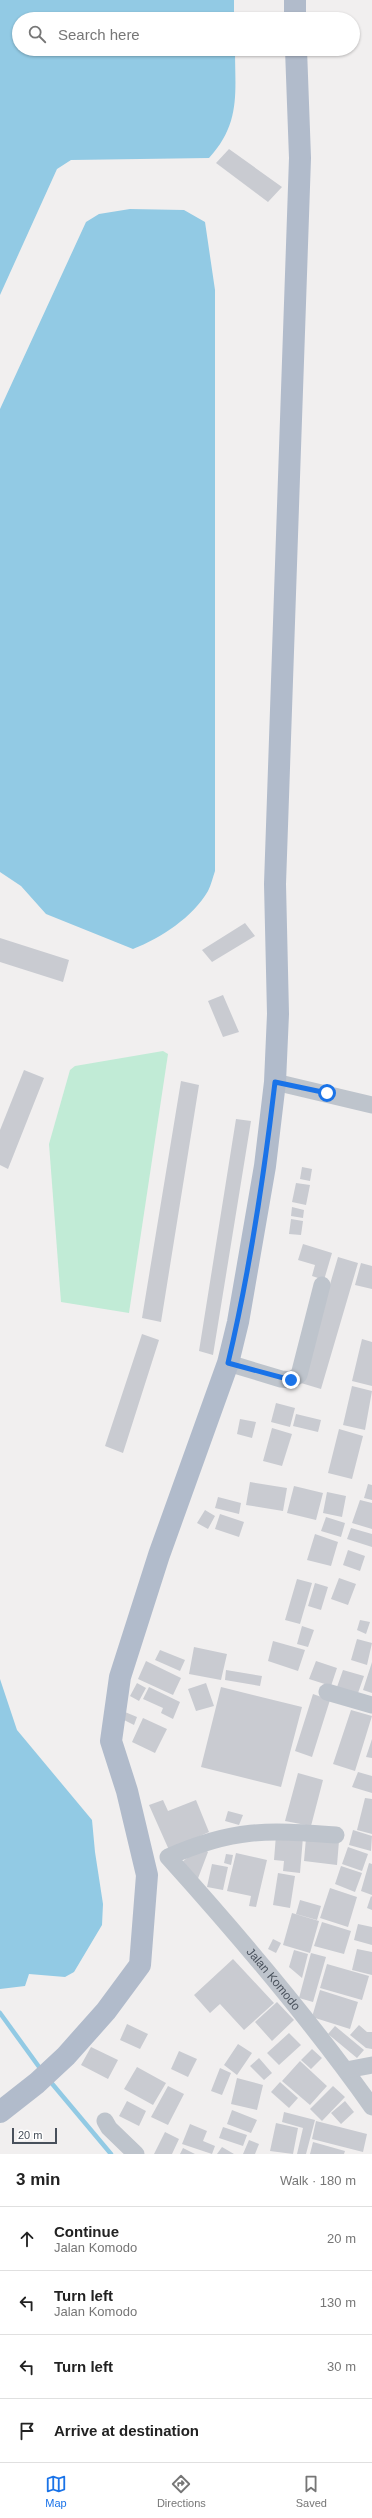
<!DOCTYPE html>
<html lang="en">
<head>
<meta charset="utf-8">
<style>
  body { margin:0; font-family:Arial,sans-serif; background:#f2f2f2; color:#222 }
  .scale { position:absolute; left:12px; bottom:10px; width:45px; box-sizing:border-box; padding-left:4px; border:2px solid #48505b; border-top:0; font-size:11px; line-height:14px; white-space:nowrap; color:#48505b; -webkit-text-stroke:3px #fff; paint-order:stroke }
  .stop { position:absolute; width:12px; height:12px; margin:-9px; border:3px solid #1a73e8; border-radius:50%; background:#fff }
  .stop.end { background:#1a73e8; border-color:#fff; box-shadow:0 1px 4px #0008 }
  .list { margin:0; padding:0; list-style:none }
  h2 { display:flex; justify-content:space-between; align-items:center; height:52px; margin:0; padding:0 16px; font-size:17px }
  h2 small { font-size:13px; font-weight:400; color:#767676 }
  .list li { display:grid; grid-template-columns:26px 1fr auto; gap:12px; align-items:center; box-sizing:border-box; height:64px; padding:0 16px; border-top:1px solid #e0e0e0 }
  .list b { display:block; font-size:15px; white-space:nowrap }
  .list p { margin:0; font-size:13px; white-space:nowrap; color:#767676 }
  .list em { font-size:13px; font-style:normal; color:#767676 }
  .icon { flex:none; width:22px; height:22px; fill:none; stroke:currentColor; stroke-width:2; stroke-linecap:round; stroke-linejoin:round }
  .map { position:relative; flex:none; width:372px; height:2154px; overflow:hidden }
  .search { position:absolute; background:#fff; box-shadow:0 1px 3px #0004; left:12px; right:12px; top:12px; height:44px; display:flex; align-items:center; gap:10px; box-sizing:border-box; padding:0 14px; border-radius:22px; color:#767676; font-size:15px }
  .sheet { height:308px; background:#fff }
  nav { display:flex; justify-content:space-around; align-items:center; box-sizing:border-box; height:56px; border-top:1px solid #e0e0e0; background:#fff; font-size:11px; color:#767676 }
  nav a { display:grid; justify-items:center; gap:2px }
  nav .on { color:#1a73e8 }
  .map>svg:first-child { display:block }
</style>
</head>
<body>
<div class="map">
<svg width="372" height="2154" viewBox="0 0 372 2154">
  <rect width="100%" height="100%" fill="#f1efef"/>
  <!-- green -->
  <path fill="#c1ebd6" d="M163,1051L168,1054L129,1313L61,1302L49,1144L70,1070L75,1066Z"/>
  <!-- water -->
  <path fill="#92cae4" d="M0,0H234V19H19V49H235C235,93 241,123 209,158L71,160L57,169L0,295Z
    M130,209L184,210L205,222L215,290V871C213,877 211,885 208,891C193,917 161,938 133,949L46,914L21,886L0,872V409L86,222L99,214Z
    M0,1679L17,1730L92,1820L95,1852L103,1904L102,1925L74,1972L65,1977L29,1974L25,1986L0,1989Z"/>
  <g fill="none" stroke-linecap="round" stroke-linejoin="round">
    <!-- stream -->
    <path stroke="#92cae4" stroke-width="4.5" d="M0,2013L42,2071
      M49,2080L111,2154"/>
  </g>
  <!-- building -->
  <path fill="#c9cbd1" d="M229,149L282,187L268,202L216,163Z
    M245,923L255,936L212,962L202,950Z
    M0,938L69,960L63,982L0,962Z
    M223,995L239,1032L223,1037L208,1001Z
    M24,1070L44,1078L8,1169L0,1165V1130Z
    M181,1081L199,1085L161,1322L142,1318Z
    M236,1119L251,1121L213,1355L199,1351Z
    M302,1167L312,1169L310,1181L300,1179Z
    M296,1183L310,1185L306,1205L292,1202Z
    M292,1207L304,1210L303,1218L291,1216Z
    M291,1219L303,1221L301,1235L289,1234Z
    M303,1244L332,1253L324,1280L312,1276L315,1265L298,1260Z
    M338,1257L358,1263L321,1389L301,1383Z
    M361,1263L372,1266V1289L355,1285Z
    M142,1334L159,1340L123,1453L105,1446Z
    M362,1339L372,1342V1386L352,1381Z
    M352,1386L372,1391L365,1430L343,1425Z
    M276,1403L295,1408L290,1427L271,1422Z
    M296,1414L321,1420L318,1432L293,1426Z
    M240,1419L256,1422L252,1438L237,1434Z
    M272,1428L292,1434L282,1466L263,1461Z
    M339,1429L363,1436L352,1479L328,1473Z
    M250,1482L287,1488L283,1511L246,1505Z
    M368,1484L372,1485V1500L364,1498Z
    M294,1486L323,1493L316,1520L287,1513Z
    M327,1492L346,1496L342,1517L323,1513Z
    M218,1497L241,1503L239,1514L215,1508Z
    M360,1500L372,1503V1529L352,1523Z
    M205,1510L215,1516L208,1529L197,1523Z
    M220,1514L244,1522L239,1537L215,1529Z
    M326,1517L345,1523L341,1537L321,1531Z
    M351,1528L372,1534V1547L347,1539Z
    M315,1534L338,1542L331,1566L307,1560Z
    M348,1550L365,1556L360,1571L343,1565Z
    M339,1578L356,1584L348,1605L331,1599Z
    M297,1579L312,1583L300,1624L285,1620Z
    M315,1583L328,1587L321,1610L308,1606Z
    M360,1620L370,1622L366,1634L357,1630Z
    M302,1626L314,1630L308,1647L297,1644Z
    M357,1639L372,1643L367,1665L351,1660Z
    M273,1641L305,1650L298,1671L268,1661Z
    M194,1647L227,1654L221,1680L189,1674Z
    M160,1650L185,1660L180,1671L155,1660Z
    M146,1661L181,1678L173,1695L138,1679Z
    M316,1661L337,1668L331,1686L309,1679Z
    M372,1662V1693L363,1690Z
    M226,1670L262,1676L260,1686L225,1680Z
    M343,1670L364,1676L358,1693L337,1687Z
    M137,1683L146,1688L139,1701L130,1696Z
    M206,1683L214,1706L196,1711L188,1689Z
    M149,1687L180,1702L173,1719L161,1713L163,1708L143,1699Z
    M221,1687L302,1707L281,1787L201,1767Z
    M313,1694L330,1700L312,1757L295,1751Z
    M351,1710L372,1716L355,1771L333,1764Z
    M125,1712L137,1717L134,1725L122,1719Z
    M143,1718L167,1729L155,1753L132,1742Z
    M372,1739V1758L366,1757Z
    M358,1772L372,1776V1793L352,1787Z
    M298,1773L323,1780L311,1826L285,1821Z
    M365,1798L372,1799V1834L357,1830Z
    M163,1800L168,1811L196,1800L209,1832L169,1850L149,1805Z
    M228,1811L243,1815L239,1825L225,1821Z
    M353,1830L372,1836L371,1851L349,1845Z
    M276,1835L303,1837L300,1873L283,1871L284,1861L274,1860Z
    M306,1838L339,1841L337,1865L304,1861Z
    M201,1846L208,1852L197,1881L181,1863Z
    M348,1847L368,1854L362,1871L342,1864Z
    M236,1853L267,1860L256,1907L249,1906L251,1896L227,1891Z
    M226,1854L233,1855L231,1865L224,1863Z
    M369,1863L372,1864V1895L361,1891Z
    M212,1864L228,1867L223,1890L207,1887Z
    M341,1866L362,1873L355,1892L335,1884Z
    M278,1873L295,1876L290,1908L273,1905Z
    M330,1888L357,1897L348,1927L320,1918Z
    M371,1896L372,1897V1910L367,1908Z
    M300,1900L321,1906L317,1920L296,1914Z
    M292,1913L319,1921L310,1953L283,1945Z
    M322,1922L351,1931L344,1954L314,1946Z
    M358,1924L372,1927V1945L354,1940Z
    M273,1939L281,1943L276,1953L268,1949Z
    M357,1949L372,1952V1975L352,1970Z
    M294,1950L308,1954L302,1978L289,1967Z
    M311,1953L326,1957L313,2002L299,1998Z
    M233,1959L274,2003L244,2030L220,2004L210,2013L194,1995Z
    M327,1964L369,1976L362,2000L320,1988Z
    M320,1990L358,2002L350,2029L312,2017Z
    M277,2002L294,2020L272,2041L255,2022Z
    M127,2024L148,2034L140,2049L120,2040Z
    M359,2025L367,2032H372V2049L366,2048L350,2035Z
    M335,2026L364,2050L357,2058L328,2034Z
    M289,2033L301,2045L279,2065L267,2053Z
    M238,2044L252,2053L237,2075L224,2065Z
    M91,2047L118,2060L108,2079L81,2065Z
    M312,2049L322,2058L311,2069L301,2060Z
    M179,2051L197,2059L188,2077L171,2069Z
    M259,2058L272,2073L264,2080L250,2066Z
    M300,2061L327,2086L310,2105L282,2081Z
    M137,2067L166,2083L153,2105L124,2089Z
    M220,2068L231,2073L222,2095L211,2091Z
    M237,2078L263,2085L257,2110L231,2104Z
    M280,2082L298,2098L289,2108L271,2092Z
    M168,2086L184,2094L168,2125L151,2117Z
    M333,2086L345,2097L322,2121L310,2109Z
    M127,2101L146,2111L139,2126L119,2116Z
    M345,2101L354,2112L341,2124L331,2113Z
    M232,2110L257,2120L251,2133L227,2124Z
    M284,2112L315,2120L306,2154H297L303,2128L282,2122Z
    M316,2121L367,2134L363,2152L312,2139Z
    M276,2123L298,2128L293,2154L270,2151Z
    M190,2124L207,2131L203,2141L215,2146L212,2154L182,2144Z
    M223,2127L247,2135L243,2146L219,2138Z
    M165,2132L179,2139L172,2154H154Z
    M249,2140L259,2144L255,2154H243Z
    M313,2142L345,2151L344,2154H310Z
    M222,2147L234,2154H217Z
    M183,2148L195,2154H180Z"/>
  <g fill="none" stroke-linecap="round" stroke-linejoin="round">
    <!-- minor -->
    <g stroke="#bec4cc" stroke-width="17">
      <path d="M275,1082L372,1105"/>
      <path d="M228,1363L281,1379L291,1380L299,1375L322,1285"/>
      <path d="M327,1692L372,1705"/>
      <path id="s1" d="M336,1835C266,1830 234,1828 168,1857C240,1937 310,2019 372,2107"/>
      <path d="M346,2070L372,2065"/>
      <path d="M105,2121L109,2128L136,2154"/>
    </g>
    <!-- major -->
    <path stroke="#b1bbcb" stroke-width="22" d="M295,0V19
      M0,2112L37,2083L66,2056L106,2011L140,1965L147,1875L127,1791L111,1741L120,1677L159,1555L228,1363L238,1322L265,1166L275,1082L278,1014L275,884L300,158L296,49"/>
  </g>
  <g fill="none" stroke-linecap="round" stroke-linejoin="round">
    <!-- route -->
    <path stroke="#1a73e8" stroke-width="5" d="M291,1380L228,1363C250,1270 264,1176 275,1082L327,1093"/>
  </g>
  <g text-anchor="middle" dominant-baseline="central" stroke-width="3" stroke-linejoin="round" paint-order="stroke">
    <!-- street labels -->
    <g font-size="12" fill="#48505b" stroke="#fff">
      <text stroke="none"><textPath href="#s1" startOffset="333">Jalan Komodo</textPath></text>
    </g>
  </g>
</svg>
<div class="scale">20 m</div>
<div class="stop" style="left:327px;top:1093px"></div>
<div class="stop end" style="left:291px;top:1380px"></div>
<div class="search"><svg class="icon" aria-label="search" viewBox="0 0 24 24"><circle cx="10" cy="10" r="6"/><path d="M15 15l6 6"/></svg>Search here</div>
</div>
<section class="sheet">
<h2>3 min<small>Walk · 180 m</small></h2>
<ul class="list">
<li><svg class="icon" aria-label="ahead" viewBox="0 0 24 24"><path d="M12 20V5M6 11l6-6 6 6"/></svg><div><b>Continue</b><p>Jalan Komodo</p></div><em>20 m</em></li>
<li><svg class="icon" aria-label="left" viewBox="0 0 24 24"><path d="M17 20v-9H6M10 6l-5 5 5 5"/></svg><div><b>Turn left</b><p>Jalan Komodo</p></div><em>130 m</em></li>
<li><svg class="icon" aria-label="left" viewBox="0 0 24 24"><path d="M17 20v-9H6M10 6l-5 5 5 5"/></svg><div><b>Turn left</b></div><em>30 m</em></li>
<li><svg class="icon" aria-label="arrive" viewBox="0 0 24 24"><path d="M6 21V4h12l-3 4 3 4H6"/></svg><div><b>Arrive at destination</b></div></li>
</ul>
</section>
<nav>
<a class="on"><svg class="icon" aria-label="map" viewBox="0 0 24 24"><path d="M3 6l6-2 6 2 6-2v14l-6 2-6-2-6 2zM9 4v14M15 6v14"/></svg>Map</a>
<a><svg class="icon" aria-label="directions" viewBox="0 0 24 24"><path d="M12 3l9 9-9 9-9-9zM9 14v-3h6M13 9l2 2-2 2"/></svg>Directions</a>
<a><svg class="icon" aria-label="saved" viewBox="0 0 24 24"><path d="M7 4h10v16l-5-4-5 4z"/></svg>Saved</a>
</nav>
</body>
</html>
